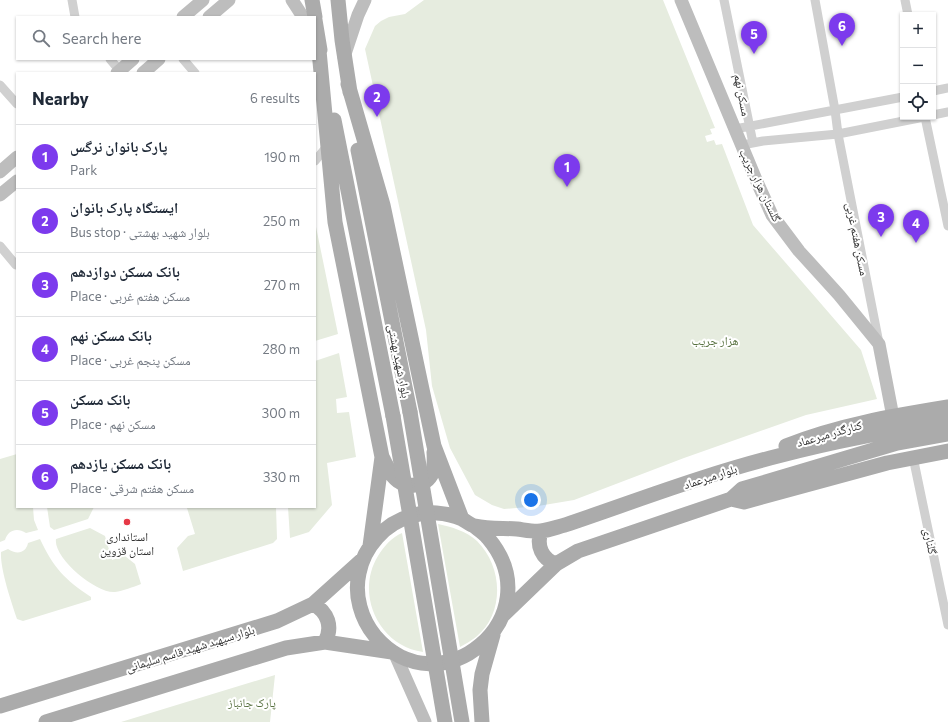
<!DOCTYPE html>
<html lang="en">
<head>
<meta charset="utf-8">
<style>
  body { margin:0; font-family:Commissioner,"Noto Naskh Arabic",sans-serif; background:#f6f6f7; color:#1f2937 }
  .controls { position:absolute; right:12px; top:12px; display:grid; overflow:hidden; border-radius:0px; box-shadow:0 1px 3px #0004 }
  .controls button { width:36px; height:36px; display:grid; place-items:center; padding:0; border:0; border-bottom:1px solid #e0e1e3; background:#fff; color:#1f2937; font:20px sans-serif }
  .you { position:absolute; left:531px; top:500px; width:14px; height:14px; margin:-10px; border:3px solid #fff; border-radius:50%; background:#1a73e8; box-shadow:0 0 0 6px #1a73e833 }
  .badge { display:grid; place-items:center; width:26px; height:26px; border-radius:50%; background:#7c3aed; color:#fff; font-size:13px; font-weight:700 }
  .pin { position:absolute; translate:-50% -33px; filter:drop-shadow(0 1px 2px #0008) }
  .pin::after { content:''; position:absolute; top:21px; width:14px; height:12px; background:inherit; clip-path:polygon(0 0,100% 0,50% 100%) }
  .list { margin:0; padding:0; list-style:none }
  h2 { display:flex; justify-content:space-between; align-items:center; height:52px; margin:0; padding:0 16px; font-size:17px }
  h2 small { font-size:13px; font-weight:400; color:#747a83 }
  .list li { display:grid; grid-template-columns:26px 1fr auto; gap:12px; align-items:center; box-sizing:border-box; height:64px; padding:0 16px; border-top:1px solid #e0e1e3 }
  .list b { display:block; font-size:15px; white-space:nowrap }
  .list p { margin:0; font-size:13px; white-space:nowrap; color:#747a83 }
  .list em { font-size:13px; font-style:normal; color:#747a83 }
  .icon { flex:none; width:22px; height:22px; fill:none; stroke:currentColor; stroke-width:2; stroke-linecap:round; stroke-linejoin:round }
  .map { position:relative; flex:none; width:948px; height:722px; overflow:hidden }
  .search { position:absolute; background:#fff; box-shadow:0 1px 3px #0004; left:16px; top:16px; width:300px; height:44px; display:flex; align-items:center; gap:10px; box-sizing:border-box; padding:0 14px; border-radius:0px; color:#747a83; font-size:15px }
  .panel { position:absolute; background:#fff; box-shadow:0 1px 3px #0004; left:16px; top:72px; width:300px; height:436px; border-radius:0px }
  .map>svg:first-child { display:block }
</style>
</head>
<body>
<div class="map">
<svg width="948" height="722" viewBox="0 0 948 722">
  <rect width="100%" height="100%" fill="#fff"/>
  <!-- green -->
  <path fill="#e6ecdf" d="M424,0H663L715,128L710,129L712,134L705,136L707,142L714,140L716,145L722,144L753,225L861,350L877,399L806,415L684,458L574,500L538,506L504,509L492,505L475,495L450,448L432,386L426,330L365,49L375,26L381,21L389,17L405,14Z
    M315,222L338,334L315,341Z
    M339,353L347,397L336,399L337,413L349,412L356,457L327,463L332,505L309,532L290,538L288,507H315V361Z
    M17,454V507H33L34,520L38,530L26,533C17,527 8,530 5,540L0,542V459Z
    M47,507H94L88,519L54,530L50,527Z
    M192,507H276L277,539L273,543L183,571L177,548L188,536L195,534L187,508Z
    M438,524C452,527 466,531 477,541C503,567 505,613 476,637C471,641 465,644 460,647Z
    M90,528L105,536L112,560L125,556L135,564L141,584C133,587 123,591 115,592C97,594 53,558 56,539Z
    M402,533L423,652C378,646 355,593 378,556C384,546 392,537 402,533Z
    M40,539C53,567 65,580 91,597V600L23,621L17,619C11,601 0,569 1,552L8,549C17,555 26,553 28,543Z
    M275,675L270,722H121Z"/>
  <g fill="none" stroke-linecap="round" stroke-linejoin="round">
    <!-- street -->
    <path stroke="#d0d0d0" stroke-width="9" d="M72,0L75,17
      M724,0L753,143
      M815,0L835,110L838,134L879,343
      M905,0L908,15
      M110,59L120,71
      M183,59L195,73
      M0,85L17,104
      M933,91L948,88
      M933,115L948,112
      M925,117L948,226
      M735,129L903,97
      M742,145L763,141L838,134L924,117
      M315,161L328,145
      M0,246L16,265
      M913,457L948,625"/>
    <!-- secondary -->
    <path stroke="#bdbdbd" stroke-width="13" d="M292,0L303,17
      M681,0L757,182L772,215L799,251L839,295L879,344L893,417
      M183,17L203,0
      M209,17L229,0
      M344,57L358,15L365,0
      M117,73L133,59
      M143,73L159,59
      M0,172L17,157
      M0,195L17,181
      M394,652L425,722"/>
    <!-- primary -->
    <path stroke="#ababab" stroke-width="15" d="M312,0L315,17
      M338,0L342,40L350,92
      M315,20L320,50
      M318,40L335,222L382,457L370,546
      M348,84L383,205L434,446L462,519
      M334,120L393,416
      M358,150L410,412
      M786,446C838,425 893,416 948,407
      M382,457C387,466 391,477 400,482C405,485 410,486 415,485C434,482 435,468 434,452
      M731,499L744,502L887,463L948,451
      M474,526C479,530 484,533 488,538C554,616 440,712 375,636C361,619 354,595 359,573C364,547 385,523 411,516C427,511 446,512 462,519C466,521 470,525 475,526C488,529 504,528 517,529C525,530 534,532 541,531C549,530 557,527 565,525C636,501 706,474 778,456C834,441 891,431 948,421
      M541,531C536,546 542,559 556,564
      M313,604C328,612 333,627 325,642
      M503,615L556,564L578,551L731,499L742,489L897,443L948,434
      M0,706L277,621L313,604L363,559
      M46,722L286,648L325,642L392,652
      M482,722L480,690L482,674L493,635"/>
    <!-- primary-bridge -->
    <path stroke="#ababab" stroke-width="15" d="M410,412L462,722
      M393,416L445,722"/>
  </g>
  <!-- markers -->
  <circle fill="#e63946" stroke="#fff" stroke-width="1.5" cx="127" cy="522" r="4"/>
  <g text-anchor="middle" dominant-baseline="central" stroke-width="4" stroke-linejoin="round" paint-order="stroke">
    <!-- street labels -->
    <g font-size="12" fill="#333" stroke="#fff">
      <text transform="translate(743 95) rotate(79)">مسکن نهم</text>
      <text transform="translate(761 185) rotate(64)">گلستان هزار جریب</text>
      <text transform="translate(858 239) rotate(79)">مسکن هفتم غربی</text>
      <text transform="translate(400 361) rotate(79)">بلوار شهید بهشتی</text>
      <text transform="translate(829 433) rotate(-16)">کنارگذر میرعماد</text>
      <text transform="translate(710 476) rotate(-18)">بلوار میرعماد</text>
      <text transform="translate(931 541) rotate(78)">گلناری</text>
      <text transform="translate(190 648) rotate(-17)">بلوار سپهبد شهید قاسم سلیمانی</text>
    </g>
    <!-- park labels -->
    <g font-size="12" fill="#56703f" stroke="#fff">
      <text x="715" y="340">هزار جریب</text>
      <text x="252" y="702">پارک جانباز</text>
    </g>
    <!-- poi labels -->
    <g font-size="12" fill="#333" stroke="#fff">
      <text x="127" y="536">استانداری<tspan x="127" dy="14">استان قزوین</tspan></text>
    </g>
  </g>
</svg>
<div class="controls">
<button>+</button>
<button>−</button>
<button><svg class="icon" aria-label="locate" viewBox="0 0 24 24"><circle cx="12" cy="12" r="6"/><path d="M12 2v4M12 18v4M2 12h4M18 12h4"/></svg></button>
</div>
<div class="you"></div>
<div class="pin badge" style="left:567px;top:187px">1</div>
<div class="pin badge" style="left:377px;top:117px">2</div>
<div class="pin badge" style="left:881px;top:237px">3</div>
<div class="pin badge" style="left:916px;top:243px">4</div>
<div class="pin badge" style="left:754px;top:54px">5</div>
<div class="pin badge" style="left:842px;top:46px">6</div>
<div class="search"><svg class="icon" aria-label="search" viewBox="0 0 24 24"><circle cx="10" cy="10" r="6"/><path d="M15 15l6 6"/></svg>Search here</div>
<section class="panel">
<h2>Nearby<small>6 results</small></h2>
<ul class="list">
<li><span class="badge">1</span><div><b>پارک بانوان نرگس</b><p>Park</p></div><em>190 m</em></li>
<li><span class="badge">2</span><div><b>ایستگاه پارک بانوان</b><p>Bus stop · بلوار شهید بهشتی</p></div><em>250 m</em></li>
<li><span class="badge">3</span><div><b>بانک مسکن دوازدهم</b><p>Place · مسکن هفتم غربی</p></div><em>270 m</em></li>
<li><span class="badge">4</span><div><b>بانک مسکن نهم</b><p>Place · مسکن پنجم غربی</p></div><em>280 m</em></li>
<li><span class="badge">5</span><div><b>بانک مسکن</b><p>Place · مسکن نهم</p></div><em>300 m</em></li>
<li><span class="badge">6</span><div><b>بانک مسکن یازدهم</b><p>Place · مسکن هفتم شرقی</p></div><em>330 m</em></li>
</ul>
</section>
</div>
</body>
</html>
